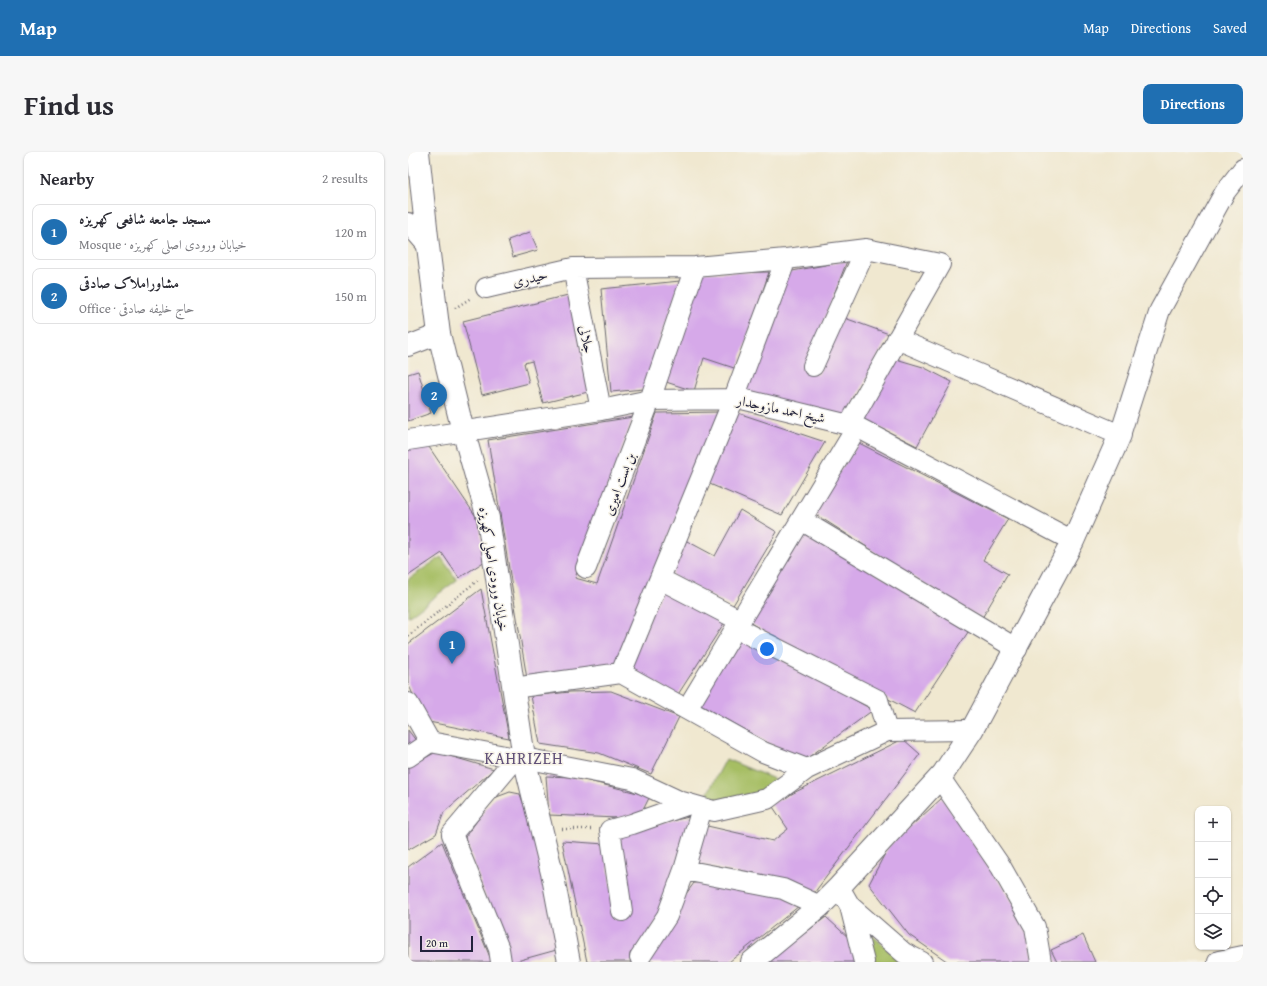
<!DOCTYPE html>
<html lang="en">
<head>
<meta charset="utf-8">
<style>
  body { margin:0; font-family:"Gentium Book Plus",Amiri,serif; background:#f7f7f7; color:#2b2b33 }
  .controls { position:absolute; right:12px; bottom:12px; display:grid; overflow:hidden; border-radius:8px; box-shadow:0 1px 3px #0004 }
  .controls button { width:36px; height:36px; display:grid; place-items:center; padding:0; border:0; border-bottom:1px solid #e1e1e2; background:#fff; color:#2b2b33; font:20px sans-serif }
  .scale { position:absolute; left:12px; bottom:10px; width:53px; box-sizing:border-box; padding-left:4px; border:2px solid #22223b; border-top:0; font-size:11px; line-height:14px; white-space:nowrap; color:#22223b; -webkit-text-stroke:3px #f7f3e8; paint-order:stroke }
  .you { position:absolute; left:359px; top:497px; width:14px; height:14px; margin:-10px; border:3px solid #fff; border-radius:50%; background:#1a73e8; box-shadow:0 0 0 6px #1a73e833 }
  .badge { display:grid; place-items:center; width:26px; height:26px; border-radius:50%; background:#1f6fb2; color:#fff; font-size:13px; font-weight:700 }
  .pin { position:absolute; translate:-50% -33px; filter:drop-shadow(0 1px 2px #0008) }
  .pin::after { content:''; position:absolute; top:21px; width:14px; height:12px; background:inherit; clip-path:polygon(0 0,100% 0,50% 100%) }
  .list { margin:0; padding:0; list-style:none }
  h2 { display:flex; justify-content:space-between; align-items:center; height:52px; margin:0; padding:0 16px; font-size:17px }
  h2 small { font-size:13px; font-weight:400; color:#7c7c81 }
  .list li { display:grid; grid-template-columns:26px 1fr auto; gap:12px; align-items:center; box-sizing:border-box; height:56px; margin:0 8px 8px; padding:0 8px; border:1px solid #e1e1e2; border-radius:8px }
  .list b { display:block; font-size:15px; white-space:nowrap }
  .list p { margin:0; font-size:13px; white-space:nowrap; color:#7c7c81 }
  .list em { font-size:13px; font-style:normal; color:#7c7c81 }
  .icon { flex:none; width:22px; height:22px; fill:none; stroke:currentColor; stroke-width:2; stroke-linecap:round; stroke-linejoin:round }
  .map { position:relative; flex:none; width:835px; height:810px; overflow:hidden; border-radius:8px }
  header { display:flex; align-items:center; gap:24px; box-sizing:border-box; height:56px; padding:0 20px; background:#1f6fb2; color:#fff }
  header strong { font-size:19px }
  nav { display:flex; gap:22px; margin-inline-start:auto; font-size:14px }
  .intro { display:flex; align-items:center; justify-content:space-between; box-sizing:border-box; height:96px; padding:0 24px }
  h1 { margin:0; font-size:28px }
  .button { padding:10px 18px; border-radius:8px; background:#1f6fb2; color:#fff; font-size:14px; font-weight:700 }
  main { display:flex; gap:24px; padding:0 24px }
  aside { flex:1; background:#fff; border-radius:8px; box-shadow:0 1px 3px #0004 }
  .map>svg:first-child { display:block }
</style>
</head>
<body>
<header>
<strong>Map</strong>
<nav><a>Map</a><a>Directions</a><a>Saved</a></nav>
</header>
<div class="intro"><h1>Find us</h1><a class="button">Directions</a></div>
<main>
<aside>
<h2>Nearby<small>2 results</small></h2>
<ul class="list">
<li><span class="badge">1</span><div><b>مسجد جامعه شافعی کهریزه</b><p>Mosque · خیابان ورودی اصلی کهریزه</p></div><em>120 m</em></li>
<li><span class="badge">2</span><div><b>مشاوراملاک صادقی</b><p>Office · حاج خلیفه صادقی</p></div><em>150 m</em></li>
</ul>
</aside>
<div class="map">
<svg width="835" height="810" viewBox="0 0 835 810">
  <rect width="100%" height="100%" fill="#f7f3e8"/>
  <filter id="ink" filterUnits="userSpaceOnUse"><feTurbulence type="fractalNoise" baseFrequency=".025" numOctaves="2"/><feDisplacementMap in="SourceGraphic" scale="8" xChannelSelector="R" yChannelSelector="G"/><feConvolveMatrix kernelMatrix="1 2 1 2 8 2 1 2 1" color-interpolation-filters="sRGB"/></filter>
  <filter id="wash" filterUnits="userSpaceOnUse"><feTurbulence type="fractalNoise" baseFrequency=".012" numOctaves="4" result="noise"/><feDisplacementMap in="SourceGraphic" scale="16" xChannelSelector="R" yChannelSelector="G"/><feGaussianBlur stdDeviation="0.9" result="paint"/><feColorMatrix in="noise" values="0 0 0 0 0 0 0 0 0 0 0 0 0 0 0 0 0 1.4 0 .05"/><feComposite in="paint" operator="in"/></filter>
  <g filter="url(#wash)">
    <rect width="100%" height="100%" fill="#f0e8d0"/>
    <!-- green -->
    <path fill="#a6be64" stroke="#647050" d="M33,405L49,428L0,465V427Z
      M318,607L371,629L347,645L313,650L296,648Z
      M462,782L497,810H466L461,799Z"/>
    <g id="blocks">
      <!-- building -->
      <path fill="#d6a9e9" d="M122,80L130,98L105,105L100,88Z
        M439,109L397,217L410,223L434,165L481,182L438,267L332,242L379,120Z
        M361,120L329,217L296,206L286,239L258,230L293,121Z
        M272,129L236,237L203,240L193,137Z
        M160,143L184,239L135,251L124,209L116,211L121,231L74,243L55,169Z
        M488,207L515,215L544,230L509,294L453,266Z
        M10,219L23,261L0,269V222Z
        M313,260L207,514L119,527L80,288L225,265L167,426L189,432L249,261Z
        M327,260L417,290L374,363L297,330Z
        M451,291L600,367L575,408L600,422L574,466L553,455L404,360Z
        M19,292L71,369L77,409L51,426L34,401L0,424V296Z
        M332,358L369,380L324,455L264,423L277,388L307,404Z
        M394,378L562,477L507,561L406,508L339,469Z
        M255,435L318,468L269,544L221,515Z
        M73,437L101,586L16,569L0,531V492Z
        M330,484L465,558L394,610L289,551Z
        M203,539L271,565L243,622L191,601L132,592L123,544L162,540Z
        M0,578L9,590L0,597Z
        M495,587L512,602L406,741L288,711L295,673L365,689L380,677L363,652Z
        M28,600L86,617L36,660L28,682L0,698V617L3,614Z
        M138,624L164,625L242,644L233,662L209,666L141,663Z
        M102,640L112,642L127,686L152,797L105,810H100L57,685L86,646Z
        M534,646L614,764L628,810H540L501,783L461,732L481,694Z
        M285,664L256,755L227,807L223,810H179L154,689L197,692L207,766L217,767L211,681Z
        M34,690L84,810H0V715Z
        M309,729L367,737L391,754L321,810H228L286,731Z
        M418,765L443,788L452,810H359Z
        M675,783L687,810H649L643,798Z"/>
    </g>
  </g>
  <g filter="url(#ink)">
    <use href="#blocks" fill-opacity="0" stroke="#6a676f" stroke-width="1"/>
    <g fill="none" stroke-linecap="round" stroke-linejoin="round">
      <!-- street casing -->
      <g stroke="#6a676f" stroke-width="22">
        <path id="street" d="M0,71L20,94
          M165,116L193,258
          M78,136L165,116L287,115L378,107L458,97L532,112L441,273
          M489,187L712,283L752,158L817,40L835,17
          M0,194L31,182
          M405,214L458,97
          M0,288L193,258L242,248L334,247L449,275L665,389
          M393,368L609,497
          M178,416L242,248L287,115
          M252,427L333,469
          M328,476L470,548L479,579
          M213,521L326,246L378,107
          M105,536L213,521L355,600L399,617L479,579L564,578
          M0,551L22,590
          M279,557L449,275
          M0,605L22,590L108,606
          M532,626L593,715L627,775L633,810
          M294,656L276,718L375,737L412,754
          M431,735L442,754L496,801L514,810
          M442,754L456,810
          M214,759L202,678L224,672L281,652
          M232,805L259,764L276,718
          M93,810L91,797L44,682L108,606H116L224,627L271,649L306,659L359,647L399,617"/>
      </g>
      <!-- secondary casing -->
      <g stroke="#6a676f" stroke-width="24">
        <path id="secondary" d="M10,0L20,94L31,182L53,271L80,366L116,606L145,725L161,810
          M344,810L412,754L431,735L535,622L564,578L665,389L712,283
          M811,810L835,805"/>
      </g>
      <!-- path -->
      <path stroke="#6a676f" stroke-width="2.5" stroke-dasharray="1 3" stroke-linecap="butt" d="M47,156L63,146
        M0,484L70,428
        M154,677H185"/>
      <!-- street -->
      <use href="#street" stroke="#fff" stroke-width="20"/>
      <!-- secondary -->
      <use href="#secondary" stroke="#fff" stroke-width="22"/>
    </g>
  </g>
  <g text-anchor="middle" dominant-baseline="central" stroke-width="3" stroke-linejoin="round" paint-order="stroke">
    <!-- street labels -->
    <g font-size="14" fill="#22223b" stroke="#f7f3e8">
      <text transform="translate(122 126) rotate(-13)">حیدری</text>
      <text transform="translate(179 187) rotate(79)">جلالی</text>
      <text transform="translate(373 257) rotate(12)">شیخ احمد مازوجدار</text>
      <text transform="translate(211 332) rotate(-69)">بن بست امیری</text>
      <text transform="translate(86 417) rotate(81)">خیابان ورودی اصلی کهریزه</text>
    </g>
    <!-- quarter labels -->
    <g font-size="16" letter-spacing="1" fill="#615178" stroke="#f7f3e8">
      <text x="116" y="606">KAHRIZEH</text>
    </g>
  </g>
</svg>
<div class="controls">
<button>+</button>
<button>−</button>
<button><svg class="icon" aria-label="locate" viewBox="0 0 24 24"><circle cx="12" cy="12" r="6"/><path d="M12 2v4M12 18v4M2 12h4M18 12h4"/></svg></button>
<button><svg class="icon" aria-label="layers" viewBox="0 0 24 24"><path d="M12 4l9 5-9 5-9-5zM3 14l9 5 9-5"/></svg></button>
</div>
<div class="scale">20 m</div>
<div class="you"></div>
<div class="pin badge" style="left:44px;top:512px">1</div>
<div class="pin badge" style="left:26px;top:263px">2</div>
</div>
</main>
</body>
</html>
